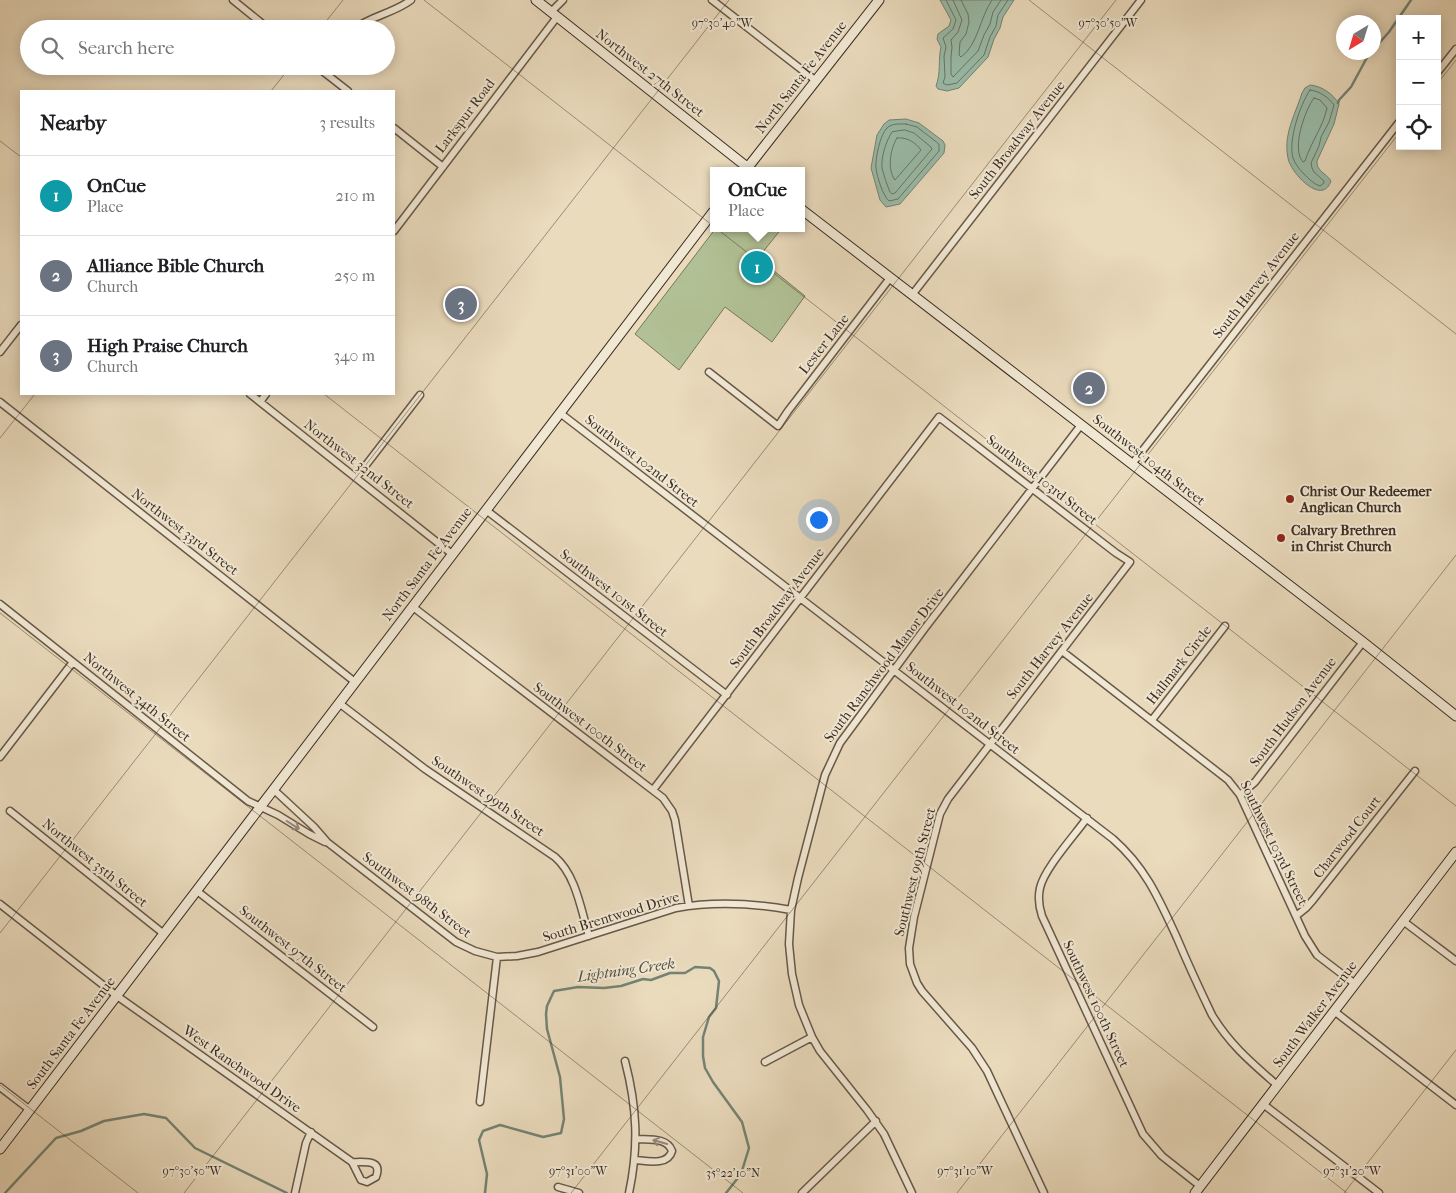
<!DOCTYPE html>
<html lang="en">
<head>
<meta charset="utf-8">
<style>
  body { margin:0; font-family:"IM FELL French Canon",serif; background:#f2f2f2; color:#202124 }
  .controls { position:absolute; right:15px; top:15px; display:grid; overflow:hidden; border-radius:0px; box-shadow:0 2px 12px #0003 }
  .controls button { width:45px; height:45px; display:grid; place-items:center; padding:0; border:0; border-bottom:1px solid #e0e0e0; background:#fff; color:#202124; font:25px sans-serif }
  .compass { position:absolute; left:1336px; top:15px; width:45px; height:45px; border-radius:50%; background:#fff; box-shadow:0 2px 12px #0003; rotate:218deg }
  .you { position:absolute; left:818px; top:519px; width:18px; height:18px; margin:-12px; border:4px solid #fff; border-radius:50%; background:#1a73e8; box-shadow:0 0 0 8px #1a73e833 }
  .badge { display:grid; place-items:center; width:32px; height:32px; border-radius:50%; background:#8f2418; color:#fff; font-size:16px; font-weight:700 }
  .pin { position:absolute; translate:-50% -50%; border:2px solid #fff; box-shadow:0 1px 5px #0006 }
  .popup { position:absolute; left:710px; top:167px; width:95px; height:65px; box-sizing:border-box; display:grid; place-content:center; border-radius:0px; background:#fff; filter:drop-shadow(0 1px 4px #0005); font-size:16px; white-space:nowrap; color:#757577 }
  .popup b { font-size:19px; color:#202124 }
  .popup::after { content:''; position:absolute; left:50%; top:100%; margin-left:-10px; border:10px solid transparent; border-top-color:#fff }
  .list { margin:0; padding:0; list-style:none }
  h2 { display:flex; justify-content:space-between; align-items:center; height:65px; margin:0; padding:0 20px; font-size:21px }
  h2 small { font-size:16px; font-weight:400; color:#757577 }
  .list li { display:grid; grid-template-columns:32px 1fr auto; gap:15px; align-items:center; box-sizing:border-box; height:80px; padding:0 20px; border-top:1px solid #e0e0e0 }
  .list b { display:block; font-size:19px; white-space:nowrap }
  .list p { margin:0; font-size:16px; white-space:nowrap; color:#757577 }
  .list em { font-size:16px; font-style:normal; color:#757577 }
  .icon { flex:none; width:28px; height:28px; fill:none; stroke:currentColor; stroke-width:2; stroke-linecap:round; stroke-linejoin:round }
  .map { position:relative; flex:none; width:1456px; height:1193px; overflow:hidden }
  .search { position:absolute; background:#fff; box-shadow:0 2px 12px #0003; left:20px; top:20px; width:375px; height:55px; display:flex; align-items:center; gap:12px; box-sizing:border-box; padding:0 18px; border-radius:28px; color:#757577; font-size:19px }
  .panel { position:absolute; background:#fff; box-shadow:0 2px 12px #0003; left:20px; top:90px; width:375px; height:305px; border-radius:0px }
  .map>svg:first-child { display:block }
</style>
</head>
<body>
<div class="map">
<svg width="1456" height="1193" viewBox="0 0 1456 1193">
  <rect width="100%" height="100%" fill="#eadbbd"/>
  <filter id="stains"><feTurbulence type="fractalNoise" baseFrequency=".004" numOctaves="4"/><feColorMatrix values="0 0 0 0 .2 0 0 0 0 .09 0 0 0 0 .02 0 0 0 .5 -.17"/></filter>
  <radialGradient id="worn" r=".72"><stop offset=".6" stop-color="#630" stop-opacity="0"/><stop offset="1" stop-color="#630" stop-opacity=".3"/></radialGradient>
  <!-- green -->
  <path fill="#b1c195" stroke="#76775c" d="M716,228H782L758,258L805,296L772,342L725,307L679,370L635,334Z"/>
  <!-- water -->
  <path fill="#99bcaa" stroke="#748374" d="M940,0H1014L1003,17L1000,28L994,39L988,57L959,88L947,91L938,89L936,86C941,73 938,60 941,47L937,39L938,34L949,26L951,20Z
    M1310,85C1322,86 1333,94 1339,104L1334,124L1317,161C1316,171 1326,173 1331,181C1322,207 1290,172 1288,158C1283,135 1295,115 1302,93L1305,88Z
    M906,119L919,123L943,141L945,145L944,153L900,204L886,207L880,200L871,168L877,135L884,124L889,120Z"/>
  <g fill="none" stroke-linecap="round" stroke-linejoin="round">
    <!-- shore -->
    <path stroke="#6a7466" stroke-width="1" d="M946,0L956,20L953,29L943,38L946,47L944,56L945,77L943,83L947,85L957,83L984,55L990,37L996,26L998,15L1008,0
      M953,0L962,20L958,32L951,40L952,47L951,57V74L953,77L978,51L984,35L990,24L993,12L1001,0
      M961,0L968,14L969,22L966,34L960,42L959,55L961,57C978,45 980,17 992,0
      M1310,90C1320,91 1329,98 1334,105L1329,122L1321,137L1319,146L1311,163L1312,168L1314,172L1324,181V183L1320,186C1314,184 1309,179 1304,174C1300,170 1295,164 1293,158C1288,140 1300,105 1310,90Z
      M1314,98L1320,100L1327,108C1323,127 1311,142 1305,161L1303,162C1291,149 1305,110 1314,98Z
      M906,124L917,127L939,144V151L898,199L889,201C883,196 877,177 876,168C875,159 880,135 887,128C892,123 900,124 906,124Z
      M905,130L914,133L931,147L932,149L895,193L892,194L890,192C887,185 884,176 882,168C881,157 886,141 892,132Z
      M897,138C907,137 915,142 921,150L895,180C887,170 890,149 897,138Z"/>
    <!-- stream -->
    <path stroke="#748374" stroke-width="2.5" d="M1374,49L1389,32L1411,0
      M1338,103L1339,100L1351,87L1370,52
      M5,1193L56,1138L81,1131L104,1121L144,1114L166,1118L195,1148L287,1193
      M485,1193L487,1174L479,1140L483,1131L500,1125L543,1137L561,1133L564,1119L560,1077L547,1029L546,1014L547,1006L554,991L578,987L604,988L621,986L643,979L651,980L670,973H685L695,967L710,968L714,971L719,981L716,1008L709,1017L703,1037V1056L705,1068L713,1082L742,1122L749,1148L741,1174L726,1193"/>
    <!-- street casing -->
    <g stroke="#685849" stroke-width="9">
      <path id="street" d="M233,0L269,29
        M712,0L815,80
        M551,12L563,0
        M354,29C371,16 394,13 411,0
        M316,66L348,91
        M1437,73L1456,49
        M394,128L443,167
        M394,231L557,17
        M912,295L1141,0
        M0,352L21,325
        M709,372L778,426L788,411L890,278
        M250,394L452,554
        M0,402L355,682
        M260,402L266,394
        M560,413L1113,839C1146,868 1159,899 1177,938C1188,964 1200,990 1212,1015C1230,1045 1252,1063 1277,1085
        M1132,464L1400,121
        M356,478L420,395
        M486,510L727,695
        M0,604L248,801L278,815L309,834L325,842
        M413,607L663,798L672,811L675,820L689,906
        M1062,651L1228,780L1240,795L1305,936L1317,955L1355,984
        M339,703L425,769L555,857C576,875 581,910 589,936
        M1152,720L1225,626
        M0,757L73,662
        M273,789L314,827L327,842L456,942L475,951L497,957L517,956L538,952L676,908C715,901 752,903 791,910
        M653,790L939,417L1116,553L1130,562L948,799L940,814L914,917L909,948L910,964L917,983L922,991L972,1048L987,1071L1044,1193
        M1240,795L1255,782L1363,642
        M10,811L164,934
        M1087,818C1074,836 1044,869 1040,888C1038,897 1039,907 1042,916L1143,1134L1162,1156L1200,1186
        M197,891L373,1027
        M0,904L117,996L352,1162L361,1180L367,1182L376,1177C383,1158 363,1163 352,1162
        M1296,916L1306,908L1313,900L1415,771
        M1403,921L1456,961
        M1334,1011L1456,1105
        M625,1061C637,1107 639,1146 629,1193
        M765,1062L812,1037
        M0,1087L30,1110
        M480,1102L497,957
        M1263,1104L1379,1193
        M635,1160C647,1161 668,1166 672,1151C667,1137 649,1140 636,1139
        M558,1187L579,1193
        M295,1193L306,1143L311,1132
        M802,1193L876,1121
        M912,1193L884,1134L867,1110L820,1051L812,1037L799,1005L792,974L789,944L791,910L798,878L825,775L840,743L925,628L1081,425"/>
    </g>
    <!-- secondary casing -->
    <g stroke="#3c2d22" stroke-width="11">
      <path id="secondary" d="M536,0L752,171
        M745,171L879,0
        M801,209L1363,642L1456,716
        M0,1149L713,212
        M1195,1193L1456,852"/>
    </g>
    <!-- street -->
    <use href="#street" stroke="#f1e8d4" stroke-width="6"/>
    <!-- secondary -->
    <use href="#secondary" stroke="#f1e8d4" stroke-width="9"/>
  </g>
  <!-- one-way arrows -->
  <defs><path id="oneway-shaft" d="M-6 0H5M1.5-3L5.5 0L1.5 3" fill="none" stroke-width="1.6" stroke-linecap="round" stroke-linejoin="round" transform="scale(1.25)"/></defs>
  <g stroke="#968a7b">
    <use href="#oneway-shaft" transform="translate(293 825) rotate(32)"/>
    <use href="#oneway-shaft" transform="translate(660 1142) rotate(-164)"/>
  </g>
  <!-- ticks -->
  <path fill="none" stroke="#3c2d22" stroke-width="1" stroke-opacity="0.45" d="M424,0L1456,806M1029,0L1456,334M320,29L343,0M1437,84L1456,60M271,91L291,66M0,141L21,157M324,394L1347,1193M0,438L35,394M0,613L743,1193M0,933L729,0M0,1085L138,1193M184,1193L1116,0M571,1193L1400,132M957,1193L1456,555M1344,1193L1456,1050"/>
  <!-- markers -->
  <g fill="#8f2418" stroke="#f1e8d4" stroke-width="2">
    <circle cx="1290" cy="499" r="5"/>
    <circle cx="1281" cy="538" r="5"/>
  </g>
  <g text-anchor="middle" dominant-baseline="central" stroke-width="4" stroke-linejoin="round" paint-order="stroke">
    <!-- street labels -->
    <g font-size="14" fill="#3c2d22" stroke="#f1e8d4">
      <text transform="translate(650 73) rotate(38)">Northwest 27th Street</text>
      <text transform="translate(801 77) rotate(-52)">North Santa Fe Avenue</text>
      <text transform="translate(465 116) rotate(-53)">Larkspur Road</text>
      <text transform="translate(1017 140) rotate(-52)">South Broadway Avenue</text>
      <text transform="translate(1256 285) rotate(-52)">South Harvey Avenue</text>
      <text transform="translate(824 344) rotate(-52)">Lester Lane</text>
      <text transform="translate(1149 460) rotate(38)">Southwest 104th Street</text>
      <text transform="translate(642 461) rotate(38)">Southwest 102nd Street</text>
      <text transform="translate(359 464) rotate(38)">Northwest 32nd Street</text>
      <text transform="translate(1042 480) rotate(38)">Southwest 103rd Street</text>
      <text transform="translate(185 532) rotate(38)">Northwest 33rd Street</text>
      <text transform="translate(427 564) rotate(-53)">North Santa Fe Avenue</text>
      <text transform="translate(614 593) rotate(38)">Southwest 101st Street</text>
      <text transform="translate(777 608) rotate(-53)">South Broadway Avenue</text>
      <text transform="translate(1050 646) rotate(-52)">South Harvey Avenue</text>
      <text transform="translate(884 665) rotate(-53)">South Ranchwood Manor Drive</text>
      <text transform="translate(1179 665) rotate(-52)">Hallmark Circle</text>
      <text transform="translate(137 697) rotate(39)">Northwest 34th Street</text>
      <text transform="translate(963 708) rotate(38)">Southwest 102nd Street</text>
      <text transform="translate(1293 712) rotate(-53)">South Hudson Avenue</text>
      <text transform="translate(590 727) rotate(37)">Southwest 100th Street</text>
      <text transform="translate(488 796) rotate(34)">Southwest 99th Street</text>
      <text transform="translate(1347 837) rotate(-52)">Charwood Court</text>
      <text transform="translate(1274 843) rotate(64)">Southwest 103rd Street</text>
      <text transform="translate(95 863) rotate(39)">Northwest 35th Street</text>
      <text transform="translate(915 872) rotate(-76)">Southwest 99th Street</text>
      <text transform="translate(417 895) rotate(37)">Southwest 98th Street</text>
      <text transform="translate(611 917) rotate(-17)">South Brentwood Drive</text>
      <text transform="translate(293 949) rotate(38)">Southwest 97th Street</text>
      <text transform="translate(1096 1004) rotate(65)">Southwest 100th Street</text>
      <text transform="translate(1315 1014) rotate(-53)">South Walker Avenue</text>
      <text transform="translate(71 1033) rotate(-53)">South Santa Fe Avenue</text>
      <text transform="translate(242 1069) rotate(35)">West Ranchwood Drive</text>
    </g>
    <!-- poi labels -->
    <g font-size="14" font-weight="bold" fill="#3c2d22" stroke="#f1e8d4" text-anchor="start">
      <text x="1300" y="491">Christ Our Redeemer<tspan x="1300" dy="16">Anglican Church</tspan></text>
      <text x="1291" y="530">Calvary Brethren<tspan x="1291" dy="16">in Christ Church</tspan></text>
    </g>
    <!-- water labels -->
    <g font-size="15" font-style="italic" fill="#535144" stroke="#f1e8d4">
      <text transform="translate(626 970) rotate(-8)">Lightning Creek</text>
    </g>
  </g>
  <g font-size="12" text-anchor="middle" fill="#3c2d22" stroke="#f1e8d4" stroke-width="4" stroke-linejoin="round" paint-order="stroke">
    <text x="722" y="27">97°30'40"W</text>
    <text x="1108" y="27">97°30'50"W</text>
    <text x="192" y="1175">97°30'50"W</text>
    <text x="578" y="1175">97°31'00"W</text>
    <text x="965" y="1175">97°31'10"W</text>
    <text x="1352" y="1175">97°31'20"W</text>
    <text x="733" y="1177">35°22'10"N</text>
  </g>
  <rect width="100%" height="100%" filter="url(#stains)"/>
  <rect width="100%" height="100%" fill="url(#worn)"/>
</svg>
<div class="controls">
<button>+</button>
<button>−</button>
<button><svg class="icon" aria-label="locate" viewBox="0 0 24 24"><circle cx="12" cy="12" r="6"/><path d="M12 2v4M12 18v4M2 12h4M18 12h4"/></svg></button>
</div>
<svg class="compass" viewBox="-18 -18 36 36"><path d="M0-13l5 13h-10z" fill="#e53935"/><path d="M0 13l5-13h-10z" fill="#757577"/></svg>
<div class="you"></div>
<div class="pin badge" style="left:757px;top:267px;background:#0f9aa8">1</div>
<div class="popup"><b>OnCue</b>Place</div>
<div class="pin badge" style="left:1089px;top:388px;background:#6b7280">2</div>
<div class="pin badge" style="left:461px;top:304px;background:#6b7280">3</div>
<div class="search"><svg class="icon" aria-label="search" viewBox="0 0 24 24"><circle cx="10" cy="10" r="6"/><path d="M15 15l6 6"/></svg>Search here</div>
<section class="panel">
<h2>Nearby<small>3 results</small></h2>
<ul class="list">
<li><span class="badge" style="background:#0f9aa8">1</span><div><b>OnCue</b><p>Place</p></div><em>210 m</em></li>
<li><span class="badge" style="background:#6b7280">2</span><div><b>Alliance Bible Church</b><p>Church</p></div><em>250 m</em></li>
<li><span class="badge" style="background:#6b7280">3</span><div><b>High Praise Church</b><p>Church</p></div><em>340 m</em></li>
</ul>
</section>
</div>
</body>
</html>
